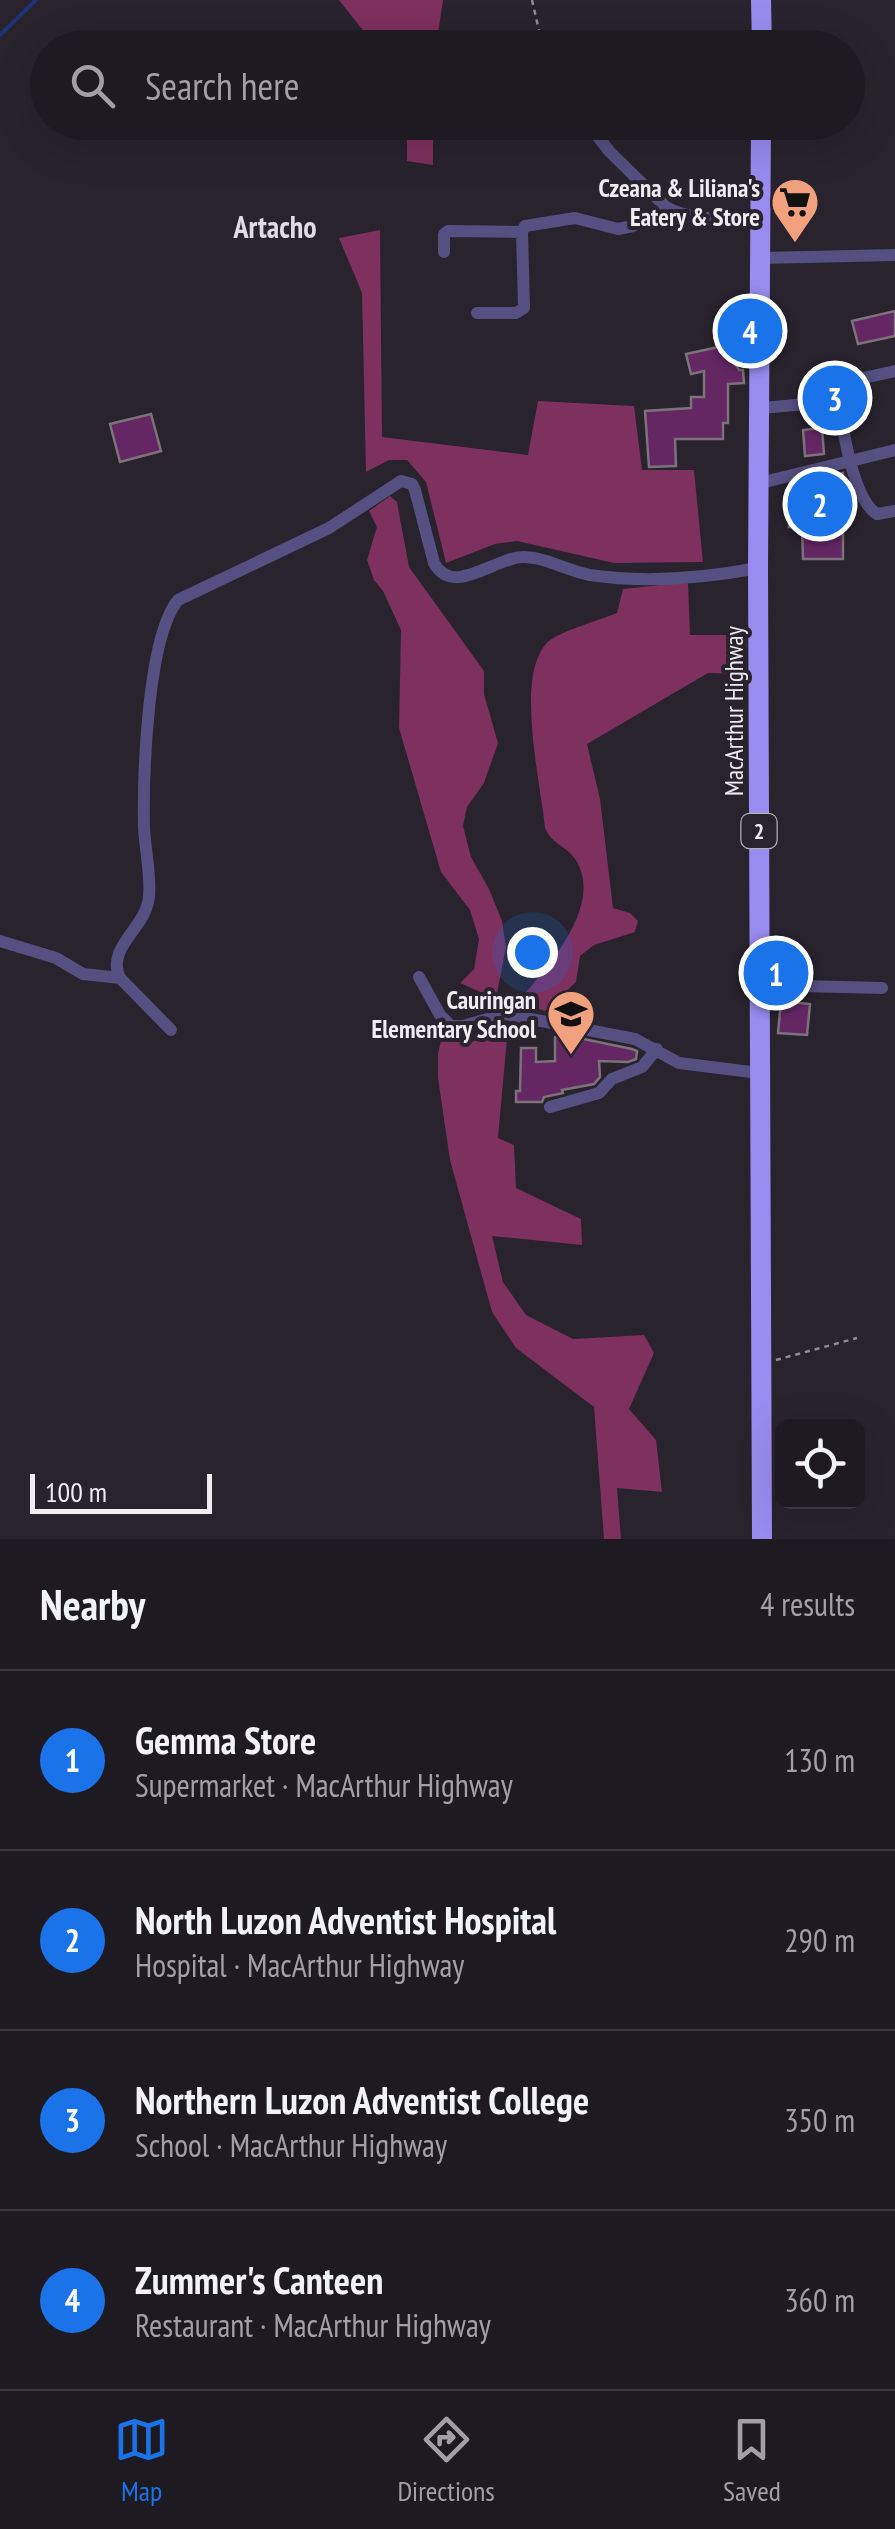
<!DOCTYPE html>
<html lang="en">
<head>
<meta charset="utf-8">
<style>
  body { margin:0; font-family:"PT Sans Narrow",sans-serif; background:#2b272e; color:#f1f3f6 }
  .controls { position:absolute; right:30px; bottom:30px; display:grid; overflow:hidden; border-radius:15px; box-shadow:0 10px 40px #0002 }
  .controls button { width:90px; height:90px; display:grid; place-items:center; padding:0; border:0; border-bottom:2px solid #3c383f; background:#1e1a21; color:#f1f3f6; font:50px sans-serif }
  .scale { position:absolute; left:30px; bottom:25px; width:182px; box-sizing:border-box; padding-left:10px; border:5px solid #efecf2; border-top:0; font-size:28px; line-height:35px; white-space:nowrap; color:#efecf2; -webkit-text-stroke:8px #28232c; paint-order:stroke }
  .you { position:absolute; left:532px; top:952px; width:35px; height:35px; margin:-25px; border:8px solid #fff; border-radius:50%; background:#1a73e8; box-shadow:0 0 0 15px #1a73e833 }
  .badge { display:grid; place-items:center; width:65px; height:65px; border-radius:50%; background:#1a73e8; color:#fff; font-size:32px; font-weight:700 }
  .pin { position:absolute; translate:-50% -50%; border:5px solid #fff; box-shadow:0 2px 10px #0006 }
  .list { margin:0; padding:0; list-style:none }
  h2 { display:flex; justify-content:space-between; align-items:center; height:130px; margin:0; padding:0 40px; font-size:42px }
  h2 small { font-size:32px; font-weight:400; color:#a1a1a5 }
  .list li { display:grid; grid-template-columns:65px 1fr auto; gap:30px; align-items:center; box-sizing:border-box; height:180px; padding:0 40px; border-top:2px solid #3c383f }
  .list b { display:block; font-size:38px; white-space:nowrap }
  .list p { margin:0; font-size:32px; white-space:nowrap; color:#a1a1a5 }
  .list em { font-size:32px; font-style:normal; color:#a1a1a5 }
  .icon { flex:none; width:55px; height:55px; fill:none; stroke:currentColor; stroke-width:2; stroke-linecap:round; stroke-linejoin:round }
  .map { position:relative; flex:none; width:895px; height:1539px; overflow:hidden }
  .search { position:absolute; background:#1e1a21; box-shadow:0 10px 40px #0002; left:30px; right:30px; top:30px; height:110px; display:flex; align-items:center; gap:25px; box-sizing:border-box; padding:0 35px; border-radius:55px; color:#a1a1a5; font-size:38px }
  .sheet { height:850px; background:#1e1a21 }
  nav { display:flex; justify-content:space-around; align-items:center; box-sizing:border-box; height:140px; border-top:2px solid #3c383f; background:#1e1a21; font-size:28px; color:#a1a1a5 }
  nav a { display:grid; justify-items:center; gap:5px }
  nav .on { color:#1a73e8 }
  .map>svg:first-child { display:block }
</style>
</head>
<body>
<div class="map">
<svg width="895" height="1539" viewBox="0 0 895 1539">
  <rect width="100%" height="100%" fill="#28232c"/>
  <!-- forest -->
  <path fill="#7e305e" d="M339,0H443L436,47H372L369,38Z
    M389,123H433V165L407,161V137L388,129Z
    M380,230L382,437L528,455L538,401L634,406L642,470H694L703,562L614,563L517,541L495,544L446,563L426,482L407,460H389L366,472L362,293L339,238Z
    M390,496L397,502L409,567L484,671V694L498,743L484,783L467,807L463,826L471,857L489,889L502,921L506,947L496,999L460,983L474,969L479,939L470,910L441,872L399,728L401,630L383,591L374,580L367,560L377,527L369,511Z
    M688,582L690,635H747L745,674L708,673L587,744L600,799L613,908L630,913L638,921L635,932L594,945L580,956L576,982L545,1011L518,1002C545,969 603,908 577,862C568,846 552,845 545,828C541,784 515,679 546,644C555,632 601,620 617,613L623,589Z
    M508,1027L498,1138L514,1145L516,1188L581,1219L582,1245L492,1236L503,1282L526,1315L573,1339L644,1335L654,1353L629,1409L656,1440L662,1492L617,1488L621,1539H604L594,1407L516,1348L492,1312L450,1160L438,1078V1054L442,1036L472,1042Z"/>
  <g fill="none" stroke-linecap="round" stroke-linejoin="round">
    <!-- stream -->
    <path stroke="#203176" stroke-width="4" d="M0,35L36,0"/>
  </g>
  <!-- building -->
  <path fill="#642764" stroke="#7b727a" stroke-width="2.5" d="M895,311V336L858,344L852,321Z
    M732,344L731,357L739,370H743L744,383L728,384V423H723V439H675L676,466L649,467L645,411L691,408V397H704V371L691,374L686,354Z
    M151,414L161,451L120,462L110,424Z
    M822,428L824,454L805,456L803,430Z
    M843,473V559H803L802,528L789,527V508L802,509V483Z
    M781,1001L810,1004L807,1035L778,1033Z
    M555,1037H574L632,1049L637,1051L636,1059L628,1062L599,1061L600,1077L594,1084L562,1090L563,1093L544,1097L542,1102H516V1091H520L521,1048H536V1062L555,1061Z"/>
  <g fill="none" stroke-linecap="round" stroke-linejoin="round">
    <!-- path -->
    <path stroke="#918d94" stroke-width="2.5" stroke-dasharray="5 5" stroke-linecap="butt" d="M532,0L543,48
      M776,1360L857,1338"/>
    <!-- minor -->
    <path stroke="#554f82" stroke-width="12" d="M587,122L609,151L666,207C693,223 730,218 760,218
      M444,252V234L448,231L522,232
      M760,258L895,255
      M477,313H516L524,308L522,232L525,226L575,218L618,229L633,226L666,207
      M741,354L744,346L762,339
      M895,371L850,381L839,389C840,419 852,499 877,514L895,511
      M761,408L839,401
      M760,483L895,450
      M0,941L56,958L83,974L120,978
      M419,977L440,1015L451,1026H463L505,1014L635,1039L679,1063L759,1073
      M760,985L882,988
      M171,1030L120,978C105,947 147,928 149,896C151,874 145,850 144,827C143,776 147,638 178,600L329,528L401,481L412,484L415,490L434,563C453,598 495,557 523,557C545,557 568,571 590,575C643,583 705,578 758,568
      M550,1107L599,1093L612,1079L642,1067L657,1049"/>
    <!-- highway -->
    <path stroke="#998bef" stroke-width="20" d="M761,0L762,48
      M761,122L758,568L762,1539"/>
  </g>
  <!-- icons -->
  <defs>
    <g id="supermarket-pin" transform="scale(2.5)"><path d="M0 17L-7.5 6A9.5 9.5 0 1 1 7.5 6Z" fill="#f1a17d" stroke="#28232c"/><path d="M-6-5.5h2.5l.6 2H6L4.5 2H-2.5L-4.4-4H-6ZM-1.5 3.2a1.3 1.3 0 1 0 .1 0ZM3 3.2a1.3 1.3 0 1 0 .1 0Z" fill="#111"/></g>
    <g id="school-pin" transform="scale(2.5)"><path d="M0 17L-7.5 6A9.5 9.5 0 1 1 7.5 6Z" fill="#f1a17d" stroke="#28232c"/><path d="M0-5L7-2L0 1L-7-2ZM-4 1L0 2.5L4 1V4Q0 6-4 4Z" fill="#111"/></g>
  </defs>
  <g fill-rule="evenodd">
    <use href="#supermarket-pin" x="795" y="202"/>
    <use href="#school-pin" x="571" y="1014"/>
  </g>
  <g text-anchor="middle" dominant-baseline="central" stroke-width="8" stroke-linejoin="round" paint-order="stroke">
    <!-- shield labels -->
    <rect fill="#28232c" stroke="#b3b0b7" stroke-width="2.5" x="741.5" y="814" width="35" height="34" rx="8"/>
    <g font-size="22" font-weight="bold" fill="#efecf2">
      <text x="759" y="831">2</text>
    </g>
    <!-- poi labels -->
    <g font-size="25" font-weight="bold" fill="#efecf2" stroke="#28232c" text-anchor="end">
      <text x="760" y="188">Czeana &amp; Liliana's<tspan x="760" dy="29">Eatery &amp; Store</tspan></text>
      <text x="536" y="1000">Cauringan<tspan x="536" dy="29">Elementary School</tspan></text>
    </g>
    <!-- street labels -->
    <g font-size="25" fill="#efecf2" stroke="#28232c">
      <text transform="translate(734 711) rotate(-90)">MacArthur Highway</text>
    </g>
    <!-- quarter labels -->
    <g font-size="30" font-weight="bold" fill="#e1dbe7" stroke="#28232c">
      <text x="275" y="226">Artacho</text>
    </g>
  </g>
</svg>
<div class="controls">
<button><svg class="icon" aria-label="locate" viewBox="0 0 24 24"><circle cx="12" cy="12" r="6"/><path d="M12 2v4M12 18v4M2 12h4M18 12h4"/></svg></button>
</div>
<div class="scale">100 m</div>
<div class="you"></div>
<div class="pin badge" style="left:776px;top:973px">1</div>
<div class="pin badge" style="left:820px;top:504px">2</div>
<div class="pin badge" style="left:835px;top:398px">3</div>
<div class="pin badge" style="left:750px;top:331px">4</div>
<div class="search"><svg class="icon" aria-label="search" viewBox="0 0 24 24"><circle cx="10" cy="10" r="6"/><path d="M15 15l6 6"/></svg>Search here</div>
</div>
<section class="sheet">
<h2>Nearby<small>4 results</small></h2>
<ul class="list">
<li><span class="badge">1</span><div><b>Gemma Store</b><p>Supermarket · MacArthur Highway</p></div><em>130 m</em></li>
<li><span class="badge">2</span><div><b>North Luzon Adventist Hospital</b><p>Hospital · MacArthur Highway</p></div><em>290 m</em></li>
<li><span class="badge">3</span><div><b>Northern Luzon Adventist College</b><p>School · MacArthur Highway</p></div><em>350 m</em></li>
<li><span class="badge">4</span><div><b>Zummer's Canteen</b><p>Restaurant · MacArthur Highway</p></div><em>360 m</em></li>
</ul>
</section>
<nav>
<a class="on"><svg class="icon" aria-label="map" viewBox="0 0 24 24"><path d="M3 6l6-2 6 2 6-2v14l-6 2-6-2-6 2zM9 4v14M15 6v14"/></svg>Map</a>
<a><svg class="icon" aria-label="directions" viewBox="0 0 24 24"><path d="M12 3l9 9-9 9-9-9zM9 14v-3h6M13 9l2 2-2 2"/></svg>Directions</a>
<a><svg class="icon" aria-label="saved" viewBox="0 0 24 24"><path d="M7 4h10v16l-5-4-5 4z"/></svg>Saved</a>
</nav>
</body>
</html>
